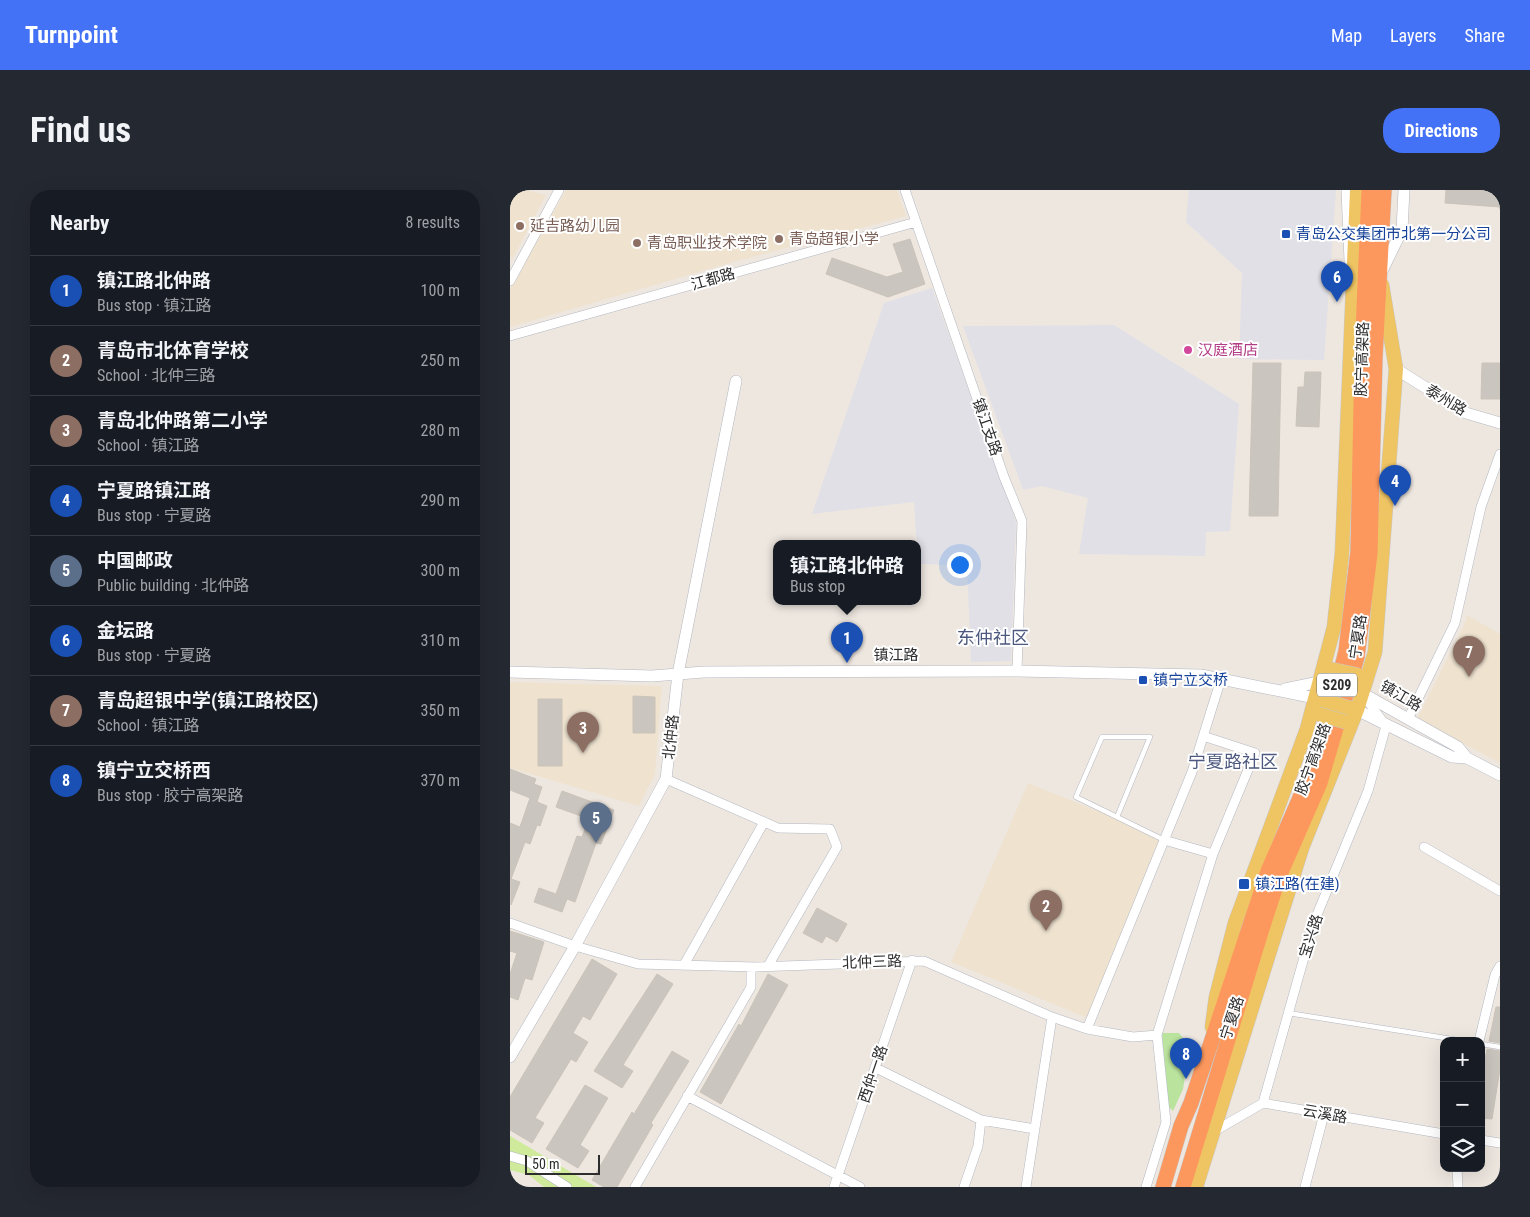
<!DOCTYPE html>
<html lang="en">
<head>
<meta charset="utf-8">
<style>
  body { margin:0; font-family:"Roboto Condensed","Noto Sans SC",sans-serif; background:#242831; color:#f1f3f6 }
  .controls { position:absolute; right:15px; bottom:15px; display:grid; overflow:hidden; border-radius:10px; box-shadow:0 5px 20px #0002 }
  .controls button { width:45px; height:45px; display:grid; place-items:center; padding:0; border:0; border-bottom:1px solid #363941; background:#171b24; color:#f1f3f6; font:25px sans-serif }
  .scale { position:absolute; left:15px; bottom:12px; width:75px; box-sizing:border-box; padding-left:5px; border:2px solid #2d2d2d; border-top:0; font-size:14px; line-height:18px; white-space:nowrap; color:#2d2d2d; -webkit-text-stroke:4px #fff; paint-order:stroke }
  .you { position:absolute; left:449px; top:374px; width:18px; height:18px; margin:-12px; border:4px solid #fff; border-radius:50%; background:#1a73e8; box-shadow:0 0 0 8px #1a73e833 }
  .badge { display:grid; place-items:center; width:32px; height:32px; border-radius:50%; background:#4472f7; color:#fff; font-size:16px; font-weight:700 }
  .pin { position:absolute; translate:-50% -41px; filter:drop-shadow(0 1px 2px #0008) }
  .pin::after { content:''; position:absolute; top:26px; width:18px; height:15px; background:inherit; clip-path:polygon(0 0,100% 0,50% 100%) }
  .popup { position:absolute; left:263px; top:350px; width:148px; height:65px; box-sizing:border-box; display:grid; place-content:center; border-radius:10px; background:#171b24; filter:drop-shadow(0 1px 4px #0005); font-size:16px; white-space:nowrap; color:#9ea1a6 }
  .popup b { font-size:19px; color:#f1f3f6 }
  .popup::after { content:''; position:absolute; left:50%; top:100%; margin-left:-10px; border:10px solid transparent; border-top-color:#171b24 }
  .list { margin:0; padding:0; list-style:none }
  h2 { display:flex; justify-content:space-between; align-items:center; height:65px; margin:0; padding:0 20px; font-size:21px }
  h2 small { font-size:16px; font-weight:400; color:#9ea1a6 }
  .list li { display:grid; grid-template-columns:32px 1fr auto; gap:15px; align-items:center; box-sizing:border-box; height:70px; padding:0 20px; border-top:1px solid #363941 }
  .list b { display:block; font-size:19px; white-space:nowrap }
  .list p { margin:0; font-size:16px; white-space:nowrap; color:#9ea1a6 }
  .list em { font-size:16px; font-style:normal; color:#9ea1a6 }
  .icon { flex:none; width:28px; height:28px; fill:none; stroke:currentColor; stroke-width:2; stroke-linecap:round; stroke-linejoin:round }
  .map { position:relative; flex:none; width:990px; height:997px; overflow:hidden; border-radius:20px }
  header { display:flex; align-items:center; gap:30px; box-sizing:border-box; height:70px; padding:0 25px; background:#4472f7; color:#fff }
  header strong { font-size:24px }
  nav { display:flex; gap:28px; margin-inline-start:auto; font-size:18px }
  .intro { display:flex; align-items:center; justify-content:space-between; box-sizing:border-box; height:120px; padding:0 30px }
  h1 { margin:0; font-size:35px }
  .button { padding:12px 22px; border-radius:20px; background:#4472f7; color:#fff; font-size:18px; font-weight:700 }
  main { display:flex; gap:30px; padding:0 30px }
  aside { flex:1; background:#171b24; border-radius:20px; box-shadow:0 5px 20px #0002 }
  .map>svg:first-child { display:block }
</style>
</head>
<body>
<header>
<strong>Turnpoint</strong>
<nav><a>Map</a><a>Layers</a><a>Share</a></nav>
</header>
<div class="intro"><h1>Find us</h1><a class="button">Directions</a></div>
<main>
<aside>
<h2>Nearby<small>8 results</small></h2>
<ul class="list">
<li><span class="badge" style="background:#1a4fb4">1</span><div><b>镇江路北仲路</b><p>Bus stop · 镇江路</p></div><em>100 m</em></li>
<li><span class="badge" style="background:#8d6e63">2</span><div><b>青岛市北体育学校</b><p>School · 北仲三路</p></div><em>250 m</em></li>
<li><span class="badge" style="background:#8d6e63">3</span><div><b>青岛北仲路第二小学</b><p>School · 镇江路</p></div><em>280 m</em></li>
<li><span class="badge" style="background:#1a4fb4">4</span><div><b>宁夏路镇江路</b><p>Bus stop · 宁夏路</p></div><em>290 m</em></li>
<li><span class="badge" style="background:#5c6f8a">5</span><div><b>中国邮政</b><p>Public building · 北仲路</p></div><em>300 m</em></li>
<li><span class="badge" style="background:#1a4fb4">6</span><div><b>金坛路</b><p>Bus stop · 宁夏路</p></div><em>310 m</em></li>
<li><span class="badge" style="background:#8d6e63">7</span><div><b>青岛超银中学(镇江路校区)</b><p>School · 镇江路</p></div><em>350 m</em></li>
<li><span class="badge" style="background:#1a4fb4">8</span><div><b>镇宁立交桥西</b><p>Bus stop · 胶宁高架路</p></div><em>370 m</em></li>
</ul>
</aside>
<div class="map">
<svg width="990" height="997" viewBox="0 0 990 997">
  <rect width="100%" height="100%" fill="#eee7e0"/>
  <!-- industrial -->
  <path fill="#e1e0e7" d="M679,0H826L814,170L729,169L732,83L676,32Z
    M422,98L506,332L501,471L461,472L457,375L408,374L404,312L302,324L374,113Z
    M604,135L729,214L720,341L696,342L695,366L569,364L578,308L532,296L513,300L453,136Z"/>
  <!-- education -->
  <path fill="#efe3d0" d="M0,0H17L36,5L3,68L0,67Z
    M56,0H387L396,26L224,72L0,137V99Z
    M957,425L990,444V573L907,529L955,433Z
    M0,492L152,496L145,584L129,616L0,578Z
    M518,593L657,649L582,830L441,772Z"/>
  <!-- green -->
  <path fill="#bae39e" d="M652,843H669L680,857L673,899L663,921L658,916Z"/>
  <!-- pitch -->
  <path fill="#ceea9a" d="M0,946L86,997H34L19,985L0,980Z"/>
  <!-- building -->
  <path fill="#cac5be" stroke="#cac3b9" d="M936,0H990V17L935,13Z
    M400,49L415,94L378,107L316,84L322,68L377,87L393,82L383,54Z
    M743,173H771L768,326H739Z
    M972,173H990V209H971Z
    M795,182H811L809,237L786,236L788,197H794Z
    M123,506L145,507V543H123Z
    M28,509H52V576H28Z
    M0,579L26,589L24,594L32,597L27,612L37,616L30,636L27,635L20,654L15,652L1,689L10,692L1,715L0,633L10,637L20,608L0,600Z
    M52,601L104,620L91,654L86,653L65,712L57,709L52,722L24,712L29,698L46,704L67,646L72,647L79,629L46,617Z
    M307,718L337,734L327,752L316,746L312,753L293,743Z
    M0,741L34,752L22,790L15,788L8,810L0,807V784L7,763L0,761Z
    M82,769L107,784L80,830L73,826L63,843L78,852L66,872L61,869L25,928L34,933L22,953L0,940V907Z
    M147,784L163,794L113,875L123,881L112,898L84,881Z
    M258,784L278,795L211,914L190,902L229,834L231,836Z
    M986,817H990V853L979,851Z
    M977,859L990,861V879L982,929L971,928V875L973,864L976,865Z
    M162,861L179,871L141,933L143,935L107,997H94L82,990L122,922L124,924Z
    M75,895L98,908L70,955L79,961L68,978L36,959Z"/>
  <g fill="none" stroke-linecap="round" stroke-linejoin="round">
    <!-- lane casing -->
    <g stroke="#b3b7c0" stroke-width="5.5">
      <path id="lane" d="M607,627L640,547H592L566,607L654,650
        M778,823L954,851
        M971,854L990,857"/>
    </g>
    <!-- street casing -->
    <g stroke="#b3b7c0" stroke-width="10">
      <path id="street" d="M395,0L494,287L512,331L507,481
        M0,91L49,0
        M0,146L406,32
        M898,529L945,433L971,317L990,264
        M156,589L268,638L320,639L327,657L258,776
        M654,650L703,664
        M914,657L990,701
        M0,733L65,756L128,774L246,777L414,771L542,827L577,839L623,847L647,845
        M174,775L254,632
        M577,839L682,582L711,489
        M969,851L985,785L990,776
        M366,878L471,930L525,939
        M177,906L350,997
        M753,913L804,732L858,601L876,536L854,506
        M703,942L753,913L934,944
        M971,950L990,953
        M0,966L17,971L57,997
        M947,978L948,997
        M125,997L241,797V777
        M324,997L402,770
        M454,997L468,956L471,930
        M516,997L542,827
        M636,997L656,932L647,845L703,664L745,563L693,546
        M795,997L814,924"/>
    </g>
    <!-- secondary casing -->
    <g stroke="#b3b7c0" stroke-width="12">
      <path id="secondary" d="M837,0L840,71
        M871,83L892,40L894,0
        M886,179L956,223L990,233
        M0,482L142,486L194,482L507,481L691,485L805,508
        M775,499L809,492
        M852,503L948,557L957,568L990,585
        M847,520L942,567L957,568
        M0,867L65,756L156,589L168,484L226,191"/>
    </g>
    <!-- primary casing -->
    <g stroke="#c8c8c8" stroke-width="15">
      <path id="primary" d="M702,837L706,807L725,733L797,539L824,437L832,363L847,0
        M686,997L792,658L847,520L865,462L886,179L872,95"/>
    </g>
    <!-- highway casing -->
    <g stroke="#c8c8c8" stroke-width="16">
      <path id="highway" d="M653,997L671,936L681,913L758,681L799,587L819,528L836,461L848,362L852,166L859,0
        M673,997L751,742L769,687L810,593L847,467L860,364L865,167L874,0"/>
    </g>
    <!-- lane -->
    <use href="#lane" stroke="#fff" stroke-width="4.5"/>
    <!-- street -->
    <use href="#street" stroke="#fff" stroke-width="9"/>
    <!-- secondary -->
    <use href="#secondary" stroke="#fff" stroke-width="11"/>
    <!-- primary -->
    <use href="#primary" stroke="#efc564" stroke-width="14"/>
    <!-- highway -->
    <use href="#highway" stroke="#fc975d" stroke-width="15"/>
    <!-- primary-bridge casing -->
    <g stroke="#c8c8c8" stroke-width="15" stroke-linecap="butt">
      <path id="primary-bridge" d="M820,479L848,485
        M817,493L844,500
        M812,510L840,518
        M808,524L836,532"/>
    </g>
    <!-- primary-bridge -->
    <use href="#primary-bridge" stroke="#efc564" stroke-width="14"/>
  </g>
  <!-- markers -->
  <g fill="#8d6e63" stroke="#fff" stroke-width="2">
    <circle cx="10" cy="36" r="5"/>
    <circle cx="269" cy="49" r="5"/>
    <circle cx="127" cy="53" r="5"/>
  </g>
  <g fill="#1a4fb4" stroke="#fff" stroke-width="2">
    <rect x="771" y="39" width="10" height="10" rx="2.5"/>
    <rect x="628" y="485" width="10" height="10" rx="2.5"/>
    <rect x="728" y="688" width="12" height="12" rx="2.5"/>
  </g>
  <circle fill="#d1479c" stroke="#fff" stroke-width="2" cx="678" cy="160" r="5"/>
  <g text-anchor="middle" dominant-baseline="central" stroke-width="4" stroke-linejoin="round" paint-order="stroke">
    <!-- shield labels -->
    <rect fill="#fff" stroke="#6c6c6c" stroke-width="1" x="807" y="483.5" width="40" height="23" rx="4"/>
    <g font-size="14" font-weight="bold" fill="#2d2d2d">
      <text x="827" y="495">S209</text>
    </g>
    <!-- education labels -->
    <g font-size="15" fill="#785e54" stroke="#fff" text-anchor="start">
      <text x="20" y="36">延吉路幼儿园</text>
      <text x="279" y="49">青岛超银小学</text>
      <text x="137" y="53">青岛职业技术学院</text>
    </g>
    <!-- transit labels -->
    <g font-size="15" fill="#164399" stroke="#fff" text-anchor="start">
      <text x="786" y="44">青岛公交集团市北第一分公司</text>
      <text x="643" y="490">镇宁立交桥</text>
      <text x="745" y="694">镇江路(在建)</text>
    </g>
    <!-- street labels -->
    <g font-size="15" fill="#2d2d2d" stroke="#fff">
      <text transform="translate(203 89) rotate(-16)">江都路</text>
      <text transform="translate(852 169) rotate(-88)">胶宁高架路</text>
      <text transform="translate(936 210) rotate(31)">泰州路</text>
      <text transform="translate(477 237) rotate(71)">镇江支路</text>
      <text transform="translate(848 447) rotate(-82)">宁夏路</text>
      <text x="386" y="465">镇江路</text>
      <text transform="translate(891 506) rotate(30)">镇江路</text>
      <text transform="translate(161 547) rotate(-84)">北仲路</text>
      <text transform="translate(803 569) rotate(-70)">胶宁高架路</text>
      <text transform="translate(801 746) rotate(-72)">宝兴路</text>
      <text transform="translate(362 772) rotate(-2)">北仲三路</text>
      <text transform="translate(722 828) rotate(-72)">宁夏路</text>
      <text transform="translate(363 884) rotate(-71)">西仲一路</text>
      <text transform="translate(815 924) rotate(10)">云溪路</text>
    </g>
    <!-- hotel labels -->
    <g font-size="15" fill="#b23c85" stroke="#fff" text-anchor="start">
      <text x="688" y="160">汉庭酒店</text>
    </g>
    <!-- quarter labels -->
    <g font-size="18" fill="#4d597e" stroke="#fff">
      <text x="483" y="447">东仲社区</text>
      <text x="723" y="571">宁夏路社区</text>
    </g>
  </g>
</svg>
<div class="controls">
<button>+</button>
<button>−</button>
<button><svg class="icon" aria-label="layers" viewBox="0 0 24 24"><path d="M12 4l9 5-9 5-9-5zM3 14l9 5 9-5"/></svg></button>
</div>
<div class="scale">50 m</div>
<div class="you"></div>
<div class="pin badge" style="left:337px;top:473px;background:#1a4fb4">1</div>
<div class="popup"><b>镇江路北仲路</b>Bus stop</div>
<div class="pin badge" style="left:536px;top:741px;background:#8d6e63">2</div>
<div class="pin badge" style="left:73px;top:563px;background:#8d6e63">3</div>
<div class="pin badge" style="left:885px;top:316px;background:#1a4fb4">4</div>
<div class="pin badge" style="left:86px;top:653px;background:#5c6f8a">5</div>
<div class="pin badge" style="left:827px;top:112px;background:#1a4fb4">6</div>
<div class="pin badge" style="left:959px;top:487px;background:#8d6e63">7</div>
<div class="pin badge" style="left:676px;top:889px;background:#1a4fb4">8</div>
</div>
</main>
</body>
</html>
